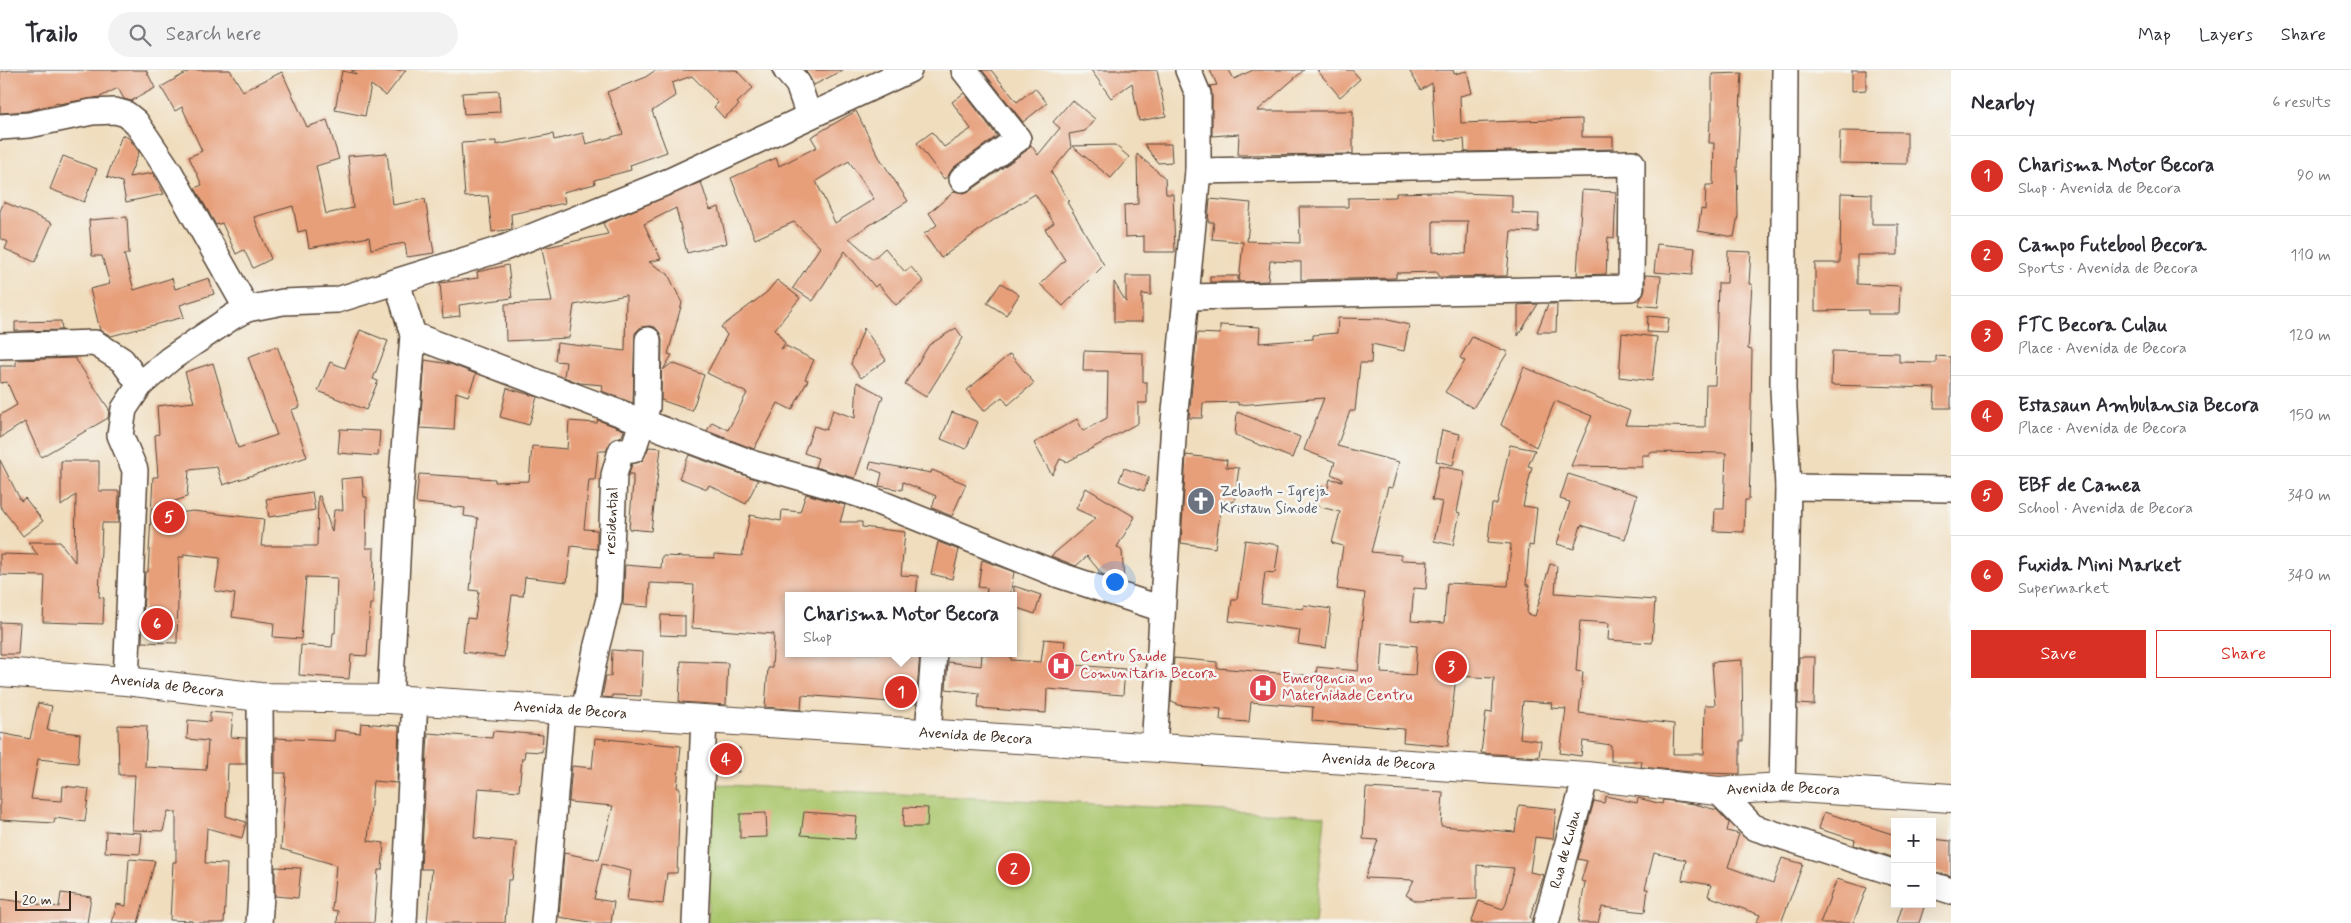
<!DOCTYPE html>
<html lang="en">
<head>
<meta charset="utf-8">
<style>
  body { margin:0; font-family:Mynerve,sans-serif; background:#f2f2f3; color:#2b2b33 }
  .controls { position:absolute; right:15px; bottom:15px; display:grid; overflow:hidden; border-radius:0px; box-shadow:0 5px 20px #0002 }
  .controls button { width:45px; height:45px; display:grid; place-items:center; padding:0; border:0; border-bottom:1px solid #e1e1e2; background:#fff; color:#2b2b33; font:25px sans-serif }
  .scale { position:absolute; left:15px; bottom:12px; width:56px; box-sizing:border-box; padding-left:5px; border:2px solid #3b2a1e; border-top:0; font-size:14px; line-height:18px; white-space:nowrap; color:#3b2a1e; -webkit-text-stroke:4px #f6f6f2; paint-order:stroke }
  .you { position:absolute; left:1114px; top:511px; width:18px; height:18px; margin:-12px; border:4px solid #fff; border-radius:50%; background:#1a73e8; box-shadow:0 0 0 8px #1a73e833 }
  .badge { display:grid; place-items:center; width:32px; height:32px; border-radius:50%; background:#d93025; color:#fff; font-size:16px; font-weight:700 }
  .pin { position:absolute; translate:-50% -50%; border:2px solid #fff; box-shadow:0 1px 5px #0006 }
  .popup { position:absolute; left:785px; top:522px; width:232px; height:65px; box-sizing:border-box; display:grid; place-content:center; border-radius:0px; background:#fff; filter:drop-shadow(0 1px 4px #0005); font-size:16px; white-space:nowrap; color:#7c7c81 }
  .popup b { font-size:19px; color:#2b2b33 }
  .popup::after { content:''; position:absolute; left:50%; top:100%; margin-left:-10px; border:10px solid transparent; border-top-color:#fff }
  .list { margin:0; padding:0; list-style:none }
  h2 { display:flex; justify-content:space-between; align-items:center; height:65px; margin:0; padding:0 20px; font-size:21px }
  h2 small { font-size:16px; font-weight:400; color:#7c7c81 }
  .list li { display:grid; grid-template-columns:32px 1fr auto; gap:15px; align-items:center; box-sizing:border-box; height:80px; padding:0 20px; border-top:1px solid #e1e1e2 }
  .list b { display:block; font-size:19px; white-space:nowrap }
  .list p { margin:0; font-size:16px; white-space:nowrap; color:#7c7c81 }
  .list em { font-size:16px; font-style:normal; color:#7c7c81 }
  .actions { display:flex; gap:10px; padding:15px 20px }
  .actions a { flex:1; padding:11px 0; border:1px solid #d93025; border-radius:0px; text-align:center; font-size:18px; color:#d93025 }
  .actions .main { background:#d93025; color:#fff }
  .icon { flex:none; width:28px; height:28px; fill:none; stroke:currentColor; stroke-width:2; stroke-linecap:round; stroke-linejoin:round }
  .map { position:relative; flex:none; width:1951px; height:853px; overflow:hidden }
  header { display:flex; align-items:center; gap:30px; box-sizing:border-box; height:70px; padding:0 25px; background:#fff; border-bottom:1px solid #e1e1e2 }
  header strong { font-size:24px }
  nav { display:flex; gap:28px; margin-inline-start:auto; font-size:18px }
  .search { width:350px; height:45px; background:#f2f2f3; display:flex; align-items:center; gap:12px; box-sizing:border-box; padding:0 18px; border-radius:28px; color:#7c7c81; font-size:19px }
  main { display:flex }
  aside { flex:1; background:#fff }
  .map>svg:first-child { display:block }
</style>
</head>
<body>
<header>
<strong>Trailo</strong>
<div class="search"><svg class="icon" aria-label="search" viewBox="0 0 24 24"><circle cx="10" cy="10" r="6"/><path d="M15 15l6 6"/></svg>Search here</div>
<nav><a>Map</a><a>Layers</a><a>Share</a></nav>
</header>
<main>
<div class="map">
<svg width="1951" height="853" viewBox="0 0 1951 853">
  <rect width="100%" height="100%" fill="#f6f6f2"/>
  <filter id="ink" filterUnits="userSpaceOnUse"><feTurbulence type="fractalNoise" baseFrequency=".02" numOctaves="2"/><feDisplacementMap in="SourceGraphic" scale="10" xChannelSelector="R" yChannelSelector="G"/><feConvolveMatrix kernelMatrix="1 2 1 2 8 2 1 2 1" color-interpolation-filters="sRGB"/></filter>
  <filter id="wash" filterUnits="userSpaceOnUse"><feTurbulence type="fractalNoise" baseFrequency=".0096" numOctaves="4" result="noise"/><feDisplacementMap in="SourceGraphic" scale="20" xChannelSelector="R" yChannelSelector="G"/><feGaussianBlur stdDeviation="1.12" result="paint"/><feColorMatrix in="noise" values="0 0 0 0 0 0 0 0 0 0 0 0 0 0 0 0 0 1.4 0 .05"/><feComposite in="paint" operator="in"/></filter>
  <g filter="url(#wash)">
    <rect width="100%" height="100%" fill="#f0ddbd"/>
    <!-- green -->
    <path fill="#abc76e" stroke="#737846" d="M707,714L1325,746L1315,853H708Z"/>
    <g id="blocks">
      <!-- building -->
      <path fill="#e79f7a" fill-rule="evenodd" d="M11,0H146L155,18L131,31L124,29L118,18L100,27L59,34L58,33L27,41L0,43V2Z
        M191,0H230L243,21L282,2L307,57L327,50L339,89L316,96L326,144L353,138L348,86L387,83L393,135L425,129L434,183L407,187L405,173L371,179L369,167L309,178L306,160L298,162L293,136L254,147L271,189L253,198L244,180L236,184L222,153L216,155L195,118L202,115L189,87L202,81L182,37L175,41L161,17Z
        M351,0H406L386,26L371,15L365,46L335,40L342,1L357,4Z
        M656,0H736L753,18L737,33L739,35L724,48L714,37L718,33L692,6L672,13L675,26L652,41L667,82L630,95L631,100L594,110L595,114L563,122L565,133L511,144L512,159L492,162L488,126L465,127L461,73L496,71V75L553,64L554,70L583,63L586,74L623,64L607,22L644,8Z
        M805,0H843L814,15Z
        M982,0H991L1017,32L1035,18L1047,33L1023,52Z
        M1091,0H1157L1166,46L1139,51L1132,13L1111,28Z
        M1210,0H1229L1234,9L1253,0H1304L1257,41H1353V84L1238,85L1239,64L1212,66V24L1210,16L1217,15Z
        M1317,0H1352L1360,9L1340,27Z
        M1409,0H1453L1454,4L1467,1L1472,23L1460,26L1461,53L1582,49V67H1613V79L1465,82L1464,69L1435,71L1432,13L1421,20Z
        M1852,0H1866V20L1852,21Z
        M1742,3L1737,98L1738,145L1734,167L1698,161L1701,139L1705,140L1706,115H1713L1714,73H1709L1710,50H1712V4Z
        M499,21L500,42L464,44L462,23Z
        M964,23L997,66L954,97L948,106L944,109L917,73L932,62L944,77L971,59L952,32Z
        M1072,30L1095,49L1085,61L1069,64L1071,78L1051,102L1069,131L1067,132L1104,195L1063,236L1040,214L1065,190L1045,159L1054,153L1035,124L992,151L941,188L924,164L937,155L929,143L955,121L963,123L970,121L1026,81L1031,75L1038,85L1060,58L1053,52Z
        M856,41L879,87L908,131L849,168L873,189L885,178L905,202L911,197L924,212L896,235L878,214L875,217L845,181L813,231L793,218L820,177L794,152L755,169L731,108L776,88L779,96L817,77L811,67ZM849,91L874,129L835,153L816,111Z
        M1840,61L1907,62V94L1839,93Z
        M122,65L129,68L139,82L129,107L153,103L164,124L126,132L122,112L107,107Z
        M1144,74H1171L1172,92L1158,93Z
        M1115,75L1129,87L1111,108L1072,76Z
        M1137,84L1165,108L1166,124H1173L1175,182H1144V166L1125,167L1124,135L1138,134Z
        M63,86L97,99L84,132L50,119Z
        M701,112L710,140L719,137L727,173L687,183L676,138L644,154L661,189L649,192L668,204L682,233L668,284L672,285L663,300L672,293L704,305L692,341L661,330L662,270L660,263L655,257L649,256L641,257L635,263L633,333L602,321L603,315L580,313L564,307L566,292L555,291L557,273L625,281L626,225L574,235L569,268L506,271L505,234L552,232L542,178L608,164L603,153Z
        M1582,120L1616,122L1614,168L1608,167L1606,204L1577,205Z
        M1435,122L1512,125V143L1539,144L1538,162L1511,161L1507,206L1444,207H1438V202L1396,203V208L1301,210V192L1270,191L1268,211L1239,212L1243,172L1212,169L1214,152H1208L1210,129L1251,133L1247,171L1300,173L1299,137H1348V128L1396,127V123ZM1433,151H1468L1466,184L1433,182Z
        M1841,123L1872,124V154H1898V185H1857V214L1900,216L1899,244H1868V240L1815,241V193H1840Z
        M4,132L52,153L35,192L5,179L8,172L0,168V141Z
        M127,147L129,184H124L134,220L172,208L175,219L209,208L214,224L180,235L184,247L111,266L100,260L90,219L110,214L102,186H92L89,150Z
        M1657,174L1695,178L1692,205L1654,202Z
        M1728,181L1751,182L1749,214H1752L1748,279L1752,280L1750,400L1749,430H1745L1744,462L1714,461L1715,439H1724L1726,383L1649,382V385H1642V397L1571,396L1592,346L1555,331L1536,377L1501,355L1524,297L1630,341L1625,355L1705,357L1706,315H1715L1718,213H1727Z
        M508,195L512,228L459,235L460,246L443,248L440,213L478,208L477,202Z
        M1645,205L1661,206L1658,237L1638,235L1645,219Z
        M1126,206H1151V225L1142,224V252H1114V212L1126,232Z
        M1210,206H1238V212H1210Z
        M777,210L800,228L775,259L785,273L781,279L786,276L814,290L805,309L808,310L792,340L778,333L754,379L707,361L712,352L728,360L747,323L707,303L727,265L721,257L767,222Z
        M1001,213L1019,225L1006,245L987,233Z
        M1538,234L1518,266V235Z
        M1548,234H1557L1556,262H1537Z
        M1648,246L1669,248L1667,263L1647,262Z
        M1338,248L1384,249L1409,255L1404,281L1372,274L1371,293H1360L1355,341H1350L1337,376L1399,392L1392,418L1388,417L1371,482L1401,485V490L1428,491L1426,519L1414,518L1411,551L1444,553L1447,513L1508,516L1511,474L1488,472L1492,434H1497L1510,375L1535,380L1528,396L1532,397L1523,436L1537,438L1533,476L1529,475L1526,515H1529L1527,544L1535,546L1550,494L1557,496L1555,523L1655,530L1652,573L1608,570L1609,553L1580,551L1576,601L1583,602L1579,643L1674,654L1673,684H1704L1705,635H1715L1712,592L1742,590L1743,671H1740V704L1702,703L1641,697L1642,691H1611V675L1583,671L1581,686L1560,683L1566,639L1551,638L1552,633L1523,631L1520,668L1541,671L1539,687L1481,683L1486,642L1492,643L1494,608L1456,606L1448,676L1403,672L1404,659L1312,651L1313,637L1251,632L1249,652L1220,650L1221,639L1177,635V633L1171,632L1174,588L1217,592V598L1316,606L1317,597L1358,601L1365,523L1337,519L1343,476L1332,473L1340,442L1313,435L1318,416L1328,418L1330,409L1342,411V409L1331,404L1335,392L1304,380L1324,328L1238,335V332L1203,333L1202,348H1189L1197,263L1220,264V255L1260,257L1259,273L1313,269V265L1337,263ZM1383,573L1417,576L1415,605L1381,603Z
        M61,251L62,260L15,261V252Z
        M864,258L886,290L861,308L851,294Z
        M956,258L963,268L926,327L905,314L929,275Z
        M360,260L388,271L373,309L378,311L366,340L318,321L330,292L345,298Z
        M1622,263L1657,267L1652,311L1619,307Z
        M1472,267L1508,282L1473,338L1445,322L1465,291L1460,288Z
        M277,276L300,337L291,340L307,387L223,415L217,397L189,400L187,427L158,437L171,438L173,444L193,441L264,449L261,476H317L318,426H320L332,462L334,440H343L341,409L362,407L364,427H367L366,478H374L373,534H370L367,586L351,585L349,609L299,605L301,575L332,577L333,563H335L337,508L306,507L301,569L273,567L274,553L232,547L235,524L215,521L220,488L184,484V487H179L177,573L142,572L145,502H148L153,407H158L155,365L159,364L157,336L194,332L185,302L213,293L238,378L277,365L248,287Z
        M1084,281L1143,283V312H1147V333H1138V353L1067,392L1060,389L1052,405L1034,373L1077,349L1083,361L1107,348L1108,301H1083Z
        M1832,281L1899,283V292L1936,293V286L1951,287V338H1934L1935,318L1831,315Z
        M1010,284L1034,313L1008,335L1002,327L984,341L967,320Z
        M75,288L109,339L108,348L41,387L25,352L0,368V345L17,335L7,312L0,313V296H16V290Z
        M425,290L450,294L476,304L468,326L456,322L454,360L420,358Z
        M857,312L883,326L855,408L815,397L818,388L804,383L814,356L826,360L833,340L855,348Z
        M507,318L537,327L529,355L500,347Z
        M952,342L978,352L966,379L941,369Z
        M1237,342L1300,367L1292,388L1235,365Z
        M598,350L624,360L622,366L612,370L606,381H598L595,410H589L584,459L597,460V479L571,476L567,512L525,507L523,526L512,525L504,587L463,582L467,548L475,549L479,521L470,520L478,448L464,446L465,438L416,433L419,404L495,409V412L529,411L532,376L567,379L569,351L597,353Z
        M340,359L380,361L378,386L338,383Z
        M1442,360L1460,364L1453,395L1436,391Z
        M649,377L661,378L651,461L629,459L633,413V404H629L632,394L642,391Z
        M689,385L758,410L746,434L709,415L707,419L679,408Z
        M1186,385L1227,390L1226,397L1239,398L1234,432L1222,431L1215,478L1181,473Z
        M0,390L21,431L25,428L43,451L23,466L0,436Z
        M61,391H99V421H119L118,453H102L99,527L104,528L103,554L43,552L45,506L0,505V484L38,485L28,472H60L75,492L76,425L61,436Z
        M871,392L931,403L932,400L966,414L952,446L932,438L936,426L903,412L902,420L879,416L882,403L869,398Z
        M1439,396L1465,401L1457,442L1460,443L1453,475L1434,471L1442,432L1432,430Z
        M1124,398L1149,407L1144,421L1119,411Z
        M1568,404L1637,425L1625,469L1581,455L1574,479L1557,474L1570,432L1560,429Z
        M1086,418L1135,447L1117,477L1122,481L1124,511L1102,504L1087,486L1076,496L1051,486L1096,448L1076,439Z
        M312,422L315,440L269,447L266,429Z
        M806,424L845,435L840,452H862V457L905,462L901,505L918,506L916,526H788V583H920L916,634L802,625L801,640L765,637L768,598H772L774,564L692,558L694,515L650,513L649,537L623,535L625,495L661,498L662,486L714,488V484L742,486L750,445L781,451L782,440L800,442Z
        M1245,470L1279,475L1275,503L1265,502L1261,534L1303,539L1304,535L1331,539L1326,578L1298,574L1300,560L1229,551L1232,530H1237Z
        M938,472L959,480L952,509L931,504Z
        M982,490L1014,502L1010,526H986L987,518L978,517Z
        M1014,516L1041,525L1035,544L1014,537Z
        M661,545L685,546V566L660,565Z
        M0,552L20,553L18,584H0Z
        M1044,569L1065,571L1063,594L1125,599L1123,625L1047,619L1046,643L978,638L979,623L946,619L948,592L981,596L982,584L1011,586V590L1041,592Z
        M612,580L643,582L641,626L612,625V628L602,627L606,606H611Z
        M1799,587H1815L1814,635L1798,634Z
        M681,591L728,593L726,635L679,632Z
        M38,633L52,636L47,660L80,664L78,693L38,689L31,729L62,731L63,716L89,719L85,752L55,748L54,753L0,750V663L30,669Z
        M210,642L233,644L231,667L246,668V694H228L226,746L246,752L242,768L207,758L205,793L227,794L224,853H192V851L170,850L173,792H176V742L168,741L163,761L132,760L135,705H119L118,655L147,656L145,697L206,700L208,671L187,669L188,650L210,652Z
        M361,653L399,656L397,713L373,711L368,771L384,773L382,800H378L374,853H337L338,841L332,840L336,795L281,779L286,703H275V668L334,671L335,660L360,663Z
        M493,661L543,665L542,682L525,681L524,688H522L519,721L478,718L474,768L516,772L512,810H508L505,853H427L432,799H421L428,663L492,668Z
        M595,668L681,676L677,718H680L677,803H667L663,834L627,830L631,801L602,794L594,829L614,832L611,853H596L559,847L564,783L599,790L613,736L569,732L572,696L592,698Z
        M717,677L740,678L739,702L716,701Z
        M1366,718L1443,722L1441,756L1515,762L1519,735L1556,739L1553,769L1535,767L1530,802L1544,805L1530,848L1532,849V853H1471L1479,831L1503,839L1506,834L1514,798L1477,795V829L1416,831L1406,825L1414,810L1365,808L1378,770L1363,769Z
        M1606,726L1637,733L1638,728L1662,734L1663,730L1694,734L1717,740L1729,753L1727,761L1739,764L1728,797L1773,813L1782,788L1803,794L1781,853H1756L1760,845L1708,826L1711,815L1682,810L1686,790L1654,783L1645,819H1648L1645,842L1602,837L1598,853H1578L1585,812L1581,811L1587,791L1578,789L1594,731L1604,733Z
        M904,737L928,738L927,757H903Z
        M804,742L857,746L855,769L801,765Z
        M1824,742L1895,765V788L1854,775L1855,770L1819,759Z
        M766,743L767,767L740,768V744Z
        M106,761L142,763L140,784L105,782Z
        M1932,769L1951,771V806L1932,801Z
        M129,789L155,791L138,853H112L117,834L126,836Z
        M275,797L301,798L298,828L275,826Z
        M1837,809L1867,818L1853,853H1820Z
        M61,823L91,827L87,853H0V829L59,837Z
        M1903,834H1925L1919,853H1897Z"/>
    </g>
  </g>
  <g filter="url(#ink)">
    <use href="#blocks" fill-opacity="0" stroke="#564536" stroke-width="1"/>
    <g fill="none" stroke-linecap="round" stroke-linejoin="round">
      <!-- minor casing -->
      <g stroke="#564536" stroke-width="28">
        <g id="minor">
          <path d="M786,0L798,14L809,46"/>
          <path d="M0,57L29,55L92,42L115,41L126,44L136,52L169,101L247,239"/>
          <path d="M962,109L1018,69L964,0"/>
          <path d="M1186,227L1631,218L1632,93L1198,101"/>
          <path d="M413,265L754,394L858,424L1059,505L1162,539"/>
          <path d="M0,276L95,273L122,290L140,315"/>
          <path d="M1788,417L1951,419"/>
          <path d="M126,611L135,400L120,365L124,339L140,315L170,289L232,247L247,239L283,232L337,230L504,178L672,110L909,0"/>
          <path d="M390,629L400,432L413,265L397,212"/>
          <path id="s1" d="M584,642L597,575L609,529L614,405L621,381L633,380L647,337L648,270"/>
          <path d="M928,663L934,583"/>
          <path d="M1154,678L1174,352L1198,101V24L1188,0"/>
          <path d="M1782,717L1788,417L1783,319L1785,0"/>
          <path d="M1718,721L1753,757L1895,803"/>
          <path d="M1932,815L1951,821"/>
          <path d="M259,853L261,826L260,627"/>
          <path d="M404,853L415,630"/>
          <path d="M544,853L562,640"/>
          <path d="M695,853L704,649"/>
          <path id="s2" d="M1546,853L1586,706"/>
        </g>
      </g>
      <!-- major casing -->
      <g stroke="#564536" stroke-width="30">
        <g id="major">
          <path id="s3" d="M0,602L126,611L260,627L390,629L1394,693L1586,706L1718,721L1782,717L1951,728"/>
        </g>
      </g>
      <!-- minor -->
      <use href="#minor" stroke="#fff" stroke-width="25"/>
      <!-- major -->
      <use href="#major" stroke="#fff" stroke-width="28"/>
    </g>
  </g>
  <!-- icons -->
  <defs>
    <g id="church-disc" transform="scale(1.4375)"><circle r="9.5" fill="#6b7280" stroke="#f6f6f2"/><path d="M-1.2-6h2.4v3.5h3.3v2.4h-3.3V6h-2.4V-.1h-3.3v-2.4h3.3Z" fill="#fff"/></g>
    <g id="hospital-disc" transform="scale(1.4375)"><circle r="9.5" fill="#e0444e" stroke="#f6f6f2"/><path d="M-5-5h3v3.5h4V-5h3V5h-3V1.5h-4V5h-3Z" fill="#fff"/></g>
  </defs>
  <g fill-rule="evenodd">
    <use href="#church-disc" x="1201" y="431"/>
    <use href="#hospital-disc" x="1061" y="596"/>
    <use href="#hospital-disc" x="1263" y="618"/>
  </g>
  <g text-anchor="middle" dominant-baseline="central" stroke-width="5" stroke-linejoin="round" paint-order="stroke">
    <!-- worship labels -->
    <g font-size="15" fill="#5b616d" stroke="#f6f6f2" text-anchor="start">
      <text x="1220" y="422">Zebaoth - Igreja<tspan x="1220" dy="17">Kristaun Sinode</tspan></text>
    </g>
    <!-- street labels -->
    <g font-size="15" fill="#3b2a1e" stroke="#f6f6f2">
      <text stroke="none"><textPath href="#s1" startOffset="194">residential</textPath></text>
      <text stroke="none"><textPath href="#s3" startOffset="168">Avenida de Becora</textPath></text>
      <text stroke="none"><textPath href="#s3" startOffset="572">Avenida de Becora</textPath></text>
      <text stroke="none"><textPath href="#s3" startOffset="978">Avenida de Becora</textPath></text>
      <text stroke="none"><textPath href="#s3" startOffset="1382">Avenida de Becora</textPath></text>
      <text stroke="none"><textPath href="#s3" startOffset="1788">Avenida de Becora</textPath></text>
      <text stroke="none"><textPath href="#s2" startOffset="76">Rua de Kulau</textPath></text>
    </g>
    <!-- health labels -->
    <g font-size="15" fill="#be3a42" stroke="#f6f6f2" text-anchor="start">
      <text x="1080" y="587">Centru Saude<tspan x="1080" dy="17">Comunitaria Becora</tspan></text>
      <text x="1282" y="609">Emergencia no<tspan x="1282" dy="17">Maternidade Centru</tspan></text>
    </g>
  </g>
</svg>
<div class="controls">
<button>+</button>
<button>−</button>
</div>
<div class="scale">20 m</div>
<div class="you"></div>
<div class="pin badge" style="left:901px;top:622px">1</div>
<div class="popup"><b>Charisma Motor Becora</b>Shop</div>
<div class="pin badge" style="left:1014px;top:799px">2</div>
<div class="pin badge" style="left:1451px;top:597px">3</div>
<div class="pin badge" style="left:726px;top:689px">4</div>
<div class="pin badge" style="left:169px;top:447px">5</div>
<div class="pin badge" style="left:157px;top:554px">6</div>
</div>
<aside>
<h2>Nearby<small>6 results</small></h2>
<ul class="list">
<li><span class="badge">1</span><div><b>Charisma Motor Becora</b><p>Shop · Avenida de Becora</p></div><em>90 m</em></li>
<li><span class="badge">2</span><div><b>Campo Futebool Becora</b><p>Sports · Avenida de Becora</p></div><em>110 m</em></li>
<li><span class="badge">3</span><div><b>FTC Becora Culau</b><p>Place · Avenida de Becora</p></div><em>120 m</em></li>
<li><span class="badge">4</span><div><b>Estasaun Ambulansia Becora</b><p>Place · Avenida de Becora</p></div><em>150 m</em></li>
<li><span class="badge">5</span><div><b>EBF de Camea</b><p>School · Avenida de Becora</p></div><em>340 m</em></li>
<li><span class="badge">6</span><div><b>Fuxida Mini Market</b><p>Supermarket</p></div><em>340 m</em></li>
</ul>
<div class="actions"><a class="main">Save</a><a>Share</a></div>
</aside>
</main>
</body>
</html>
